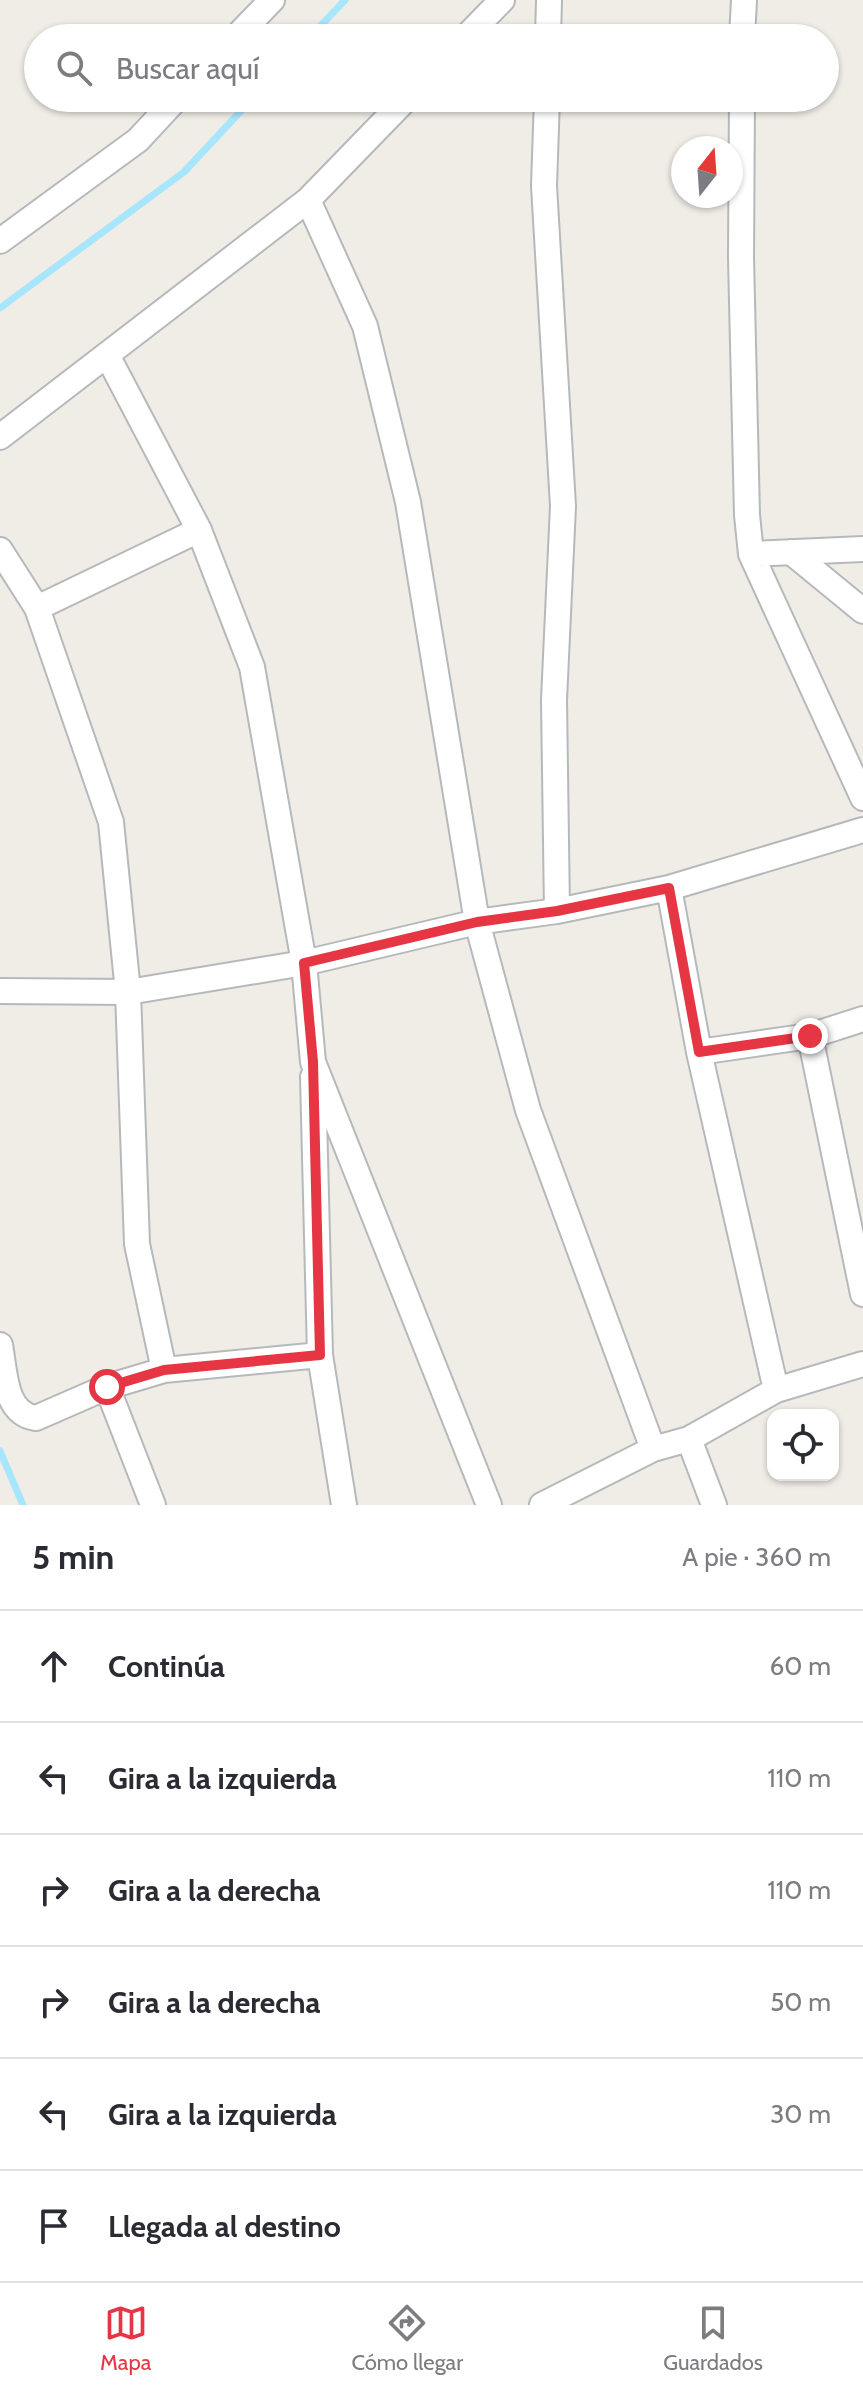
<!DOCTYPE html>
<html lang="es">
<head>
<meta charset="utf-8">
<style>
  body { margin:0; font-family:Cabin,sans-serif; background:#f2f2f3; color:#2b2b33 }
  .controls { position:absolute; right:24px; bottom:24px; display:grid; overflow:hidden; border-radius:16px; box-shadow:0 2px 6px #0004 }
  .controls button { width:72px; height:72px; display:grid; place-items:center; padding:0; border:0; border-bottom:2px solid #e1e1e2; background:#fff; color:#2b2b33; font:40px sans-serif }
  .compass { position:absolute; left:671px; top:136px; width:72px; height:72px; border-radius:50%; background:#fff; box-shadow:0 2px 6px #0004; rotate:17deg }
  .stop { position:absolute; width:24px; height:24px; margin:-18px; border:6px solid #e63543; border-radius:50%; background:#fff }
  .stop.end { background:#e63543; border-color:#fff; box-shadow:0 2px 8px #0008 }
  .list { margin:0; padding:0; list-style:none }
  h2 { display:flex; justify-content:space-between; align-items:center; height:104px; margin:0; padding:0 32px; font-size:34px }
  h2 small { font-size:26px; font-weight:400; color:#7c7c81 }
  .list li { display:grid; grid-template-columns:52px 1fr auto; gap:24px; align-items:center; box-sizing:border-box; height:112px; padding:0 32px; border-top:2px solid #e1e1e2 }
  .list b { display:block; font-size:30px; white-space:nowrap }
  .list em { font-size:26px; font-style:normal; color:#7c7c81 }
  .icon { flex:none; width:44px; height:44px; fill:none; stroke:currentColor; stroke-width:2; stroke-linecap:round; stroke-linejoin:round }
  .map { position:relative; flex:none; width:863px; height:1505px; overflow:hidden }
  .search { position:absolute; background:#fff; box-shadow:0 2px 6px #0004; left:24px; right:24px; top:24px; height:88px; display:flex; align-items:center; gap:20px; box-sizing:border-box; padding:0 28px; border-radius:44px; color:#7c7c81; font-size:30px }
  .sheet { height:776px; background:#fff }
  nav { display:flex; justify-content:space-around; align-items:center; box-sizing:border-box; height:112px; border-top:2px solid #e1e1e2; background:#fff; font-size:22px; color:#7c7c81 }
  nav a { display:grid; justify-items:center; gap:4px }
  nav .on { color:#e63543 }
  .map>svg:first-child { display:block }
</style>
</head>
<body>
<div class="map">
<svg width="863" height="1505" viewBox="0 0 863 1505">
  <rect width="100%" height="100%" fill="#f0ece6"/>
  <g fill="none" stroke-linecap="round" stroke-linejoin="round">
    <!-- stream -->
    <path stroke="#a8e6fd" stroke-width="7" d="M309,38L345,0
      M0,308L184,172L253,98
      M0,1451L23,1505"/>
    <!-- minor casing -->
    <g stroke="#b6b9bc" stroke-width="28">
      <path id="minor" d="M235,38L272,0
        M465,38L502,0
        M548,38L549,0
        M742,38L744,0
        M547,98L544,186L563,506L554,700L557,911
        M742,98L741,258L747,515L751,554L863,798
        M308,200L365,326L408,502L477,922L528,1110L653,1449
        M0,241L138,140L177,98
        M107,355L199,530L252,667L304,963L313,1062L489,1505
        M0,437L308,200L407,98
        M0,550L37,608L111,822L128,992L137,1244L164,1370
        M791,552L863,611
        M751,554L863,549
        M37,608L199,530
        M669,888L699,1052L776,1390
        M0,991L128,992L304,963L477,922L557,911L669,888L863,830
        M810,1036L863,1294
        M699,1052L810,1036L863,1019
        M313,1077L320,1355L344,1505
        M0,1345C5,1371 4,1414 36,1418L107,1387L164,1370L320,1355
        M107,1387L153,1505
        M689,1439L714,1505
        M542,1505L653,1449L689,1439L776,1390L863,1364"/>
    </g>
    <!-- minor -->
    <use href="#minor" stroke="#fff" stroke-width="24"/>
  </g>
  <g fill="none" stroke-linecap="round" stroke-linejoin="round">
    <!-- route -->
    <path stroke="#e63543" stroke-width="10" d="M107,1387L164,1370L320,1355L313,1062L304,963L477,922L557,911L669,888L699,1052L810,1036"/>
  </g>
</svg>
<div class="controls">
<button><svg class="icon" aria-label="locate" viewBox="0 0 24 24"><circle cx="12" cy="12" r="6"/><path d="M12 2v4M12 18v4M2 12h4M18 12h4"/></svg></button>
</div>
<svg class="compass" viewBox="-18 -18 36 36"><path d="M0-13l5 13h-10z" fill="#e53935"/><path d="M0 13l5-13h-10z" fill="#7c7c81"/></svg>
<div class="stop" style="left:107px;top:1387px"></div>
<div class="stop end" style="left:810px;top:1036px"></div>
<div class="search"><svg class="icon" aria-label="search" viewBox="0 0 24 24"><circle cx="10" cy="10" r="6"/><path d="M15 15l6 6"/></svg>Buscar aquí</div>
</div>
<section class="sheet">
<h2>5 min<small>A pie · 360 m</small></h2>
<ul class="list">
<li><svg class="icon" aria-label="ahead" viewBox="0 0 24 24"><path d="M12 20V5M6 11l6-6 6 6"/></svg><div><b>Continúa</b></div><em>60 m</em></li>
<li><svg class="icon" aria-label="left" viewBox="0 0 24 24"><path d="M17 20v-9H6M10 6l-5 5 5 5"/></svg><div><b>Gira a la izquierda</b></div><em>110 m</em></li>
<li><svg class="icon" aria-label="right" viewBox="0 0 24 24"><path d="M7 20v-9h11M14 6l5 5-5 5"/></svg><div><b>Gira a la derecha</b></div><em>110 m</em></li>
<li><svg class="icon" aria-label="right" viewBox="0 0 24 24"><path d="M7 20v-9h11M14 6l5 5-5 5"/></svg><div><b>Gira a la derecha</b></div><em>50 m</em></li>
<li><svg class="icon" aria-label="left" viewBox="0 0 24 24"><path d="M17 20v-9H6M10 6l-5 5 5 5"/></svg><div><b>Gira a la izquierda</b></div><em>30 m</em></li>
<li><svg class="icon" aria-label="arrive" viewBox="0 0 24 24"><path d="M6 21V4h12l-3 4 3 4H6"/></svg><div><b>Llegada al destino</b></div></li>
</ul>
</section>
<nav>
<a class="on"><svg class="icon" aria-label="map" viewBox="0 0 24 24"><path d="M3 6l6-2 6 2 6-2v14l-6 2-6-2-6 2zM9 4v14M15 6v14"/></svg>Mapa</a>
<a><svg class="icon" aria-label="directions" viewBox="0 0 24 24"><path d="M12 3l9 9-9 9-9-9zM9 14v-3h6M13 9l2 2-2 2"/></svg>Cómo llegar</a>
<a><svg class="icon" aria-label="saved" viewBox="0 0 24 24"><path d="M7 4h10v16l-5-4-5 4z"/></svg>Guardados</a>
</nav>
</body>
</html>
